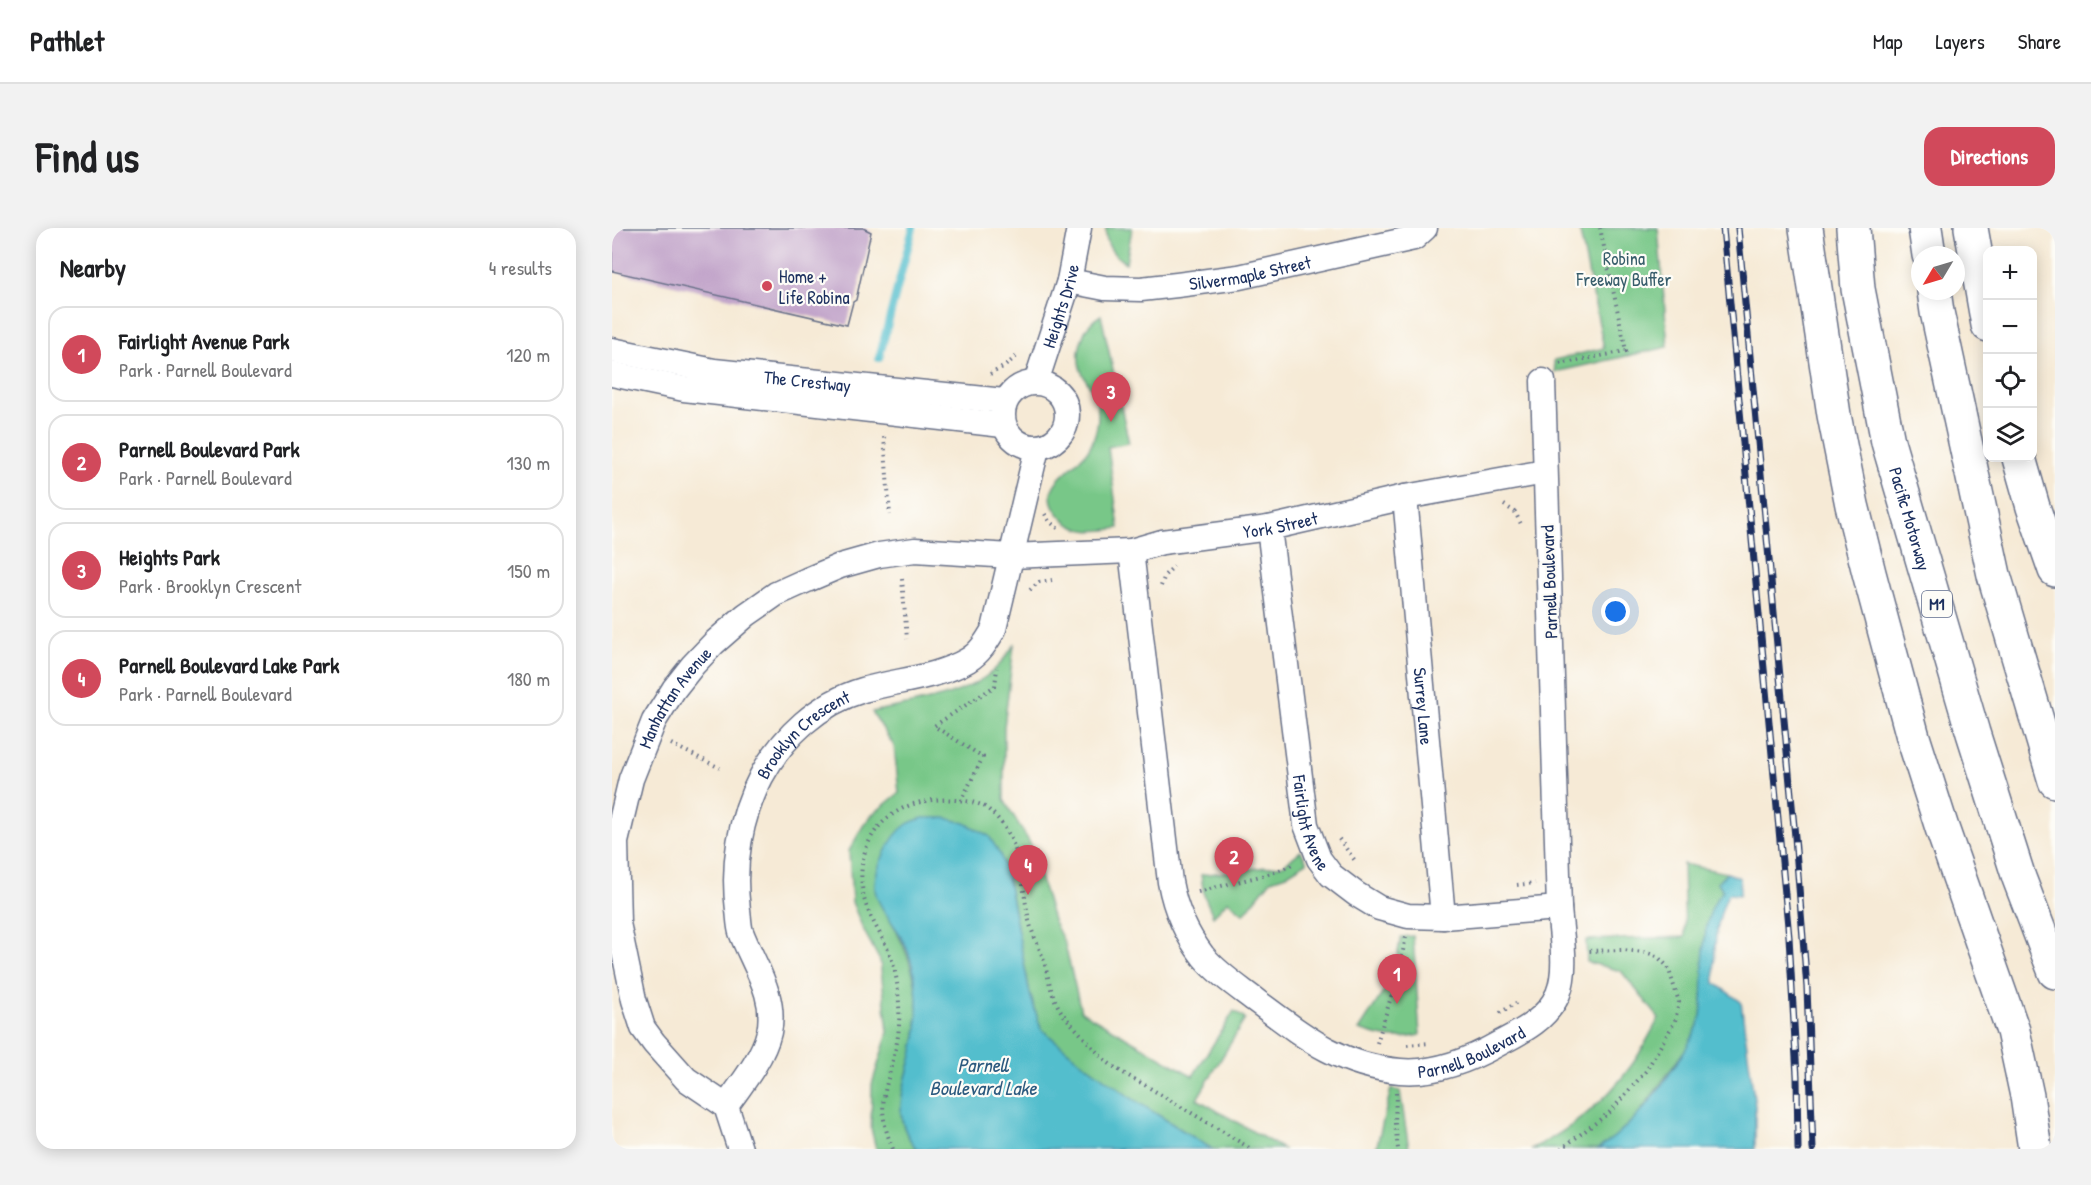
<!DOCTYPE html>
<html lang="en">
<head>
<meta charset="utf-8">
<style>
  body { margin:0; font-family:"Patrick Hand",sans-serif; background:#f2f2f2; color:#202124 }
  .controls { position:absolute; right:18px; top:18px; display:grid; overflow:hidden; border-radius:12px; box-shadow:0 3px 15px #0003 }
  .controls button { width:54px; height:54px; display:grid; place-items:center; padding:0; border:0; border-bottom:2px solid #e0e0e0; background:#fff; color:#202124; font:30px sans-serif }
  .compass { position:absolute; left:1299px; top:18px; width:54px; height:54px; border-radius:50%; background:#fff; box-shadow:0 3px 15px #0003; rotate:232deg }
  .you { position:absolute; left:1004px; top:384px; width:21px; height:21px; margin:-15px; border:4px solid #fff; border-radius:50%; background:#1a73e8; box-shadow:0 0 0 9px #1a73e833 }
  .badge { display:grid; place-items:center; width:39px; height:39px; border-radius:50%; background:#d1495b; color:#fff; font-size:20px; font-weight:700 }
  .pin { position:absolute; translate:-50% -50px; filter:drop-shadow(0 2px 3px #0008) }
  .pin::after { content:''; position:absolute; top:32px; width:21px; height:18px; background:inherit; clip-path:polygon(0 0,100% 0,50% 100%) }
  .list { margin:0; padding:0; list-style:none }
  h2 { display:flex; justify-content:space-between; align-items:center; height:78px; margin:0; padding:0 24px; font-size:26px }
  h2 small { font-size:20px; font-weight:400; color:#757577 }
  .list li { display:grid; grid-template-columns:39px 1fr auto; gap:18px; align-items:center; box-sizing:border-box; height:96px; margin:0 12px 12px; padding:0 12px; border:2px solid #e0e0e0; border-radius:18px }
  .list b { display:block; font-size:22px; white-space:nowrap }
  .list p { margin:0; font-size:20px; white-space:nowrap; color:#757577 }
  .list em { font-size:20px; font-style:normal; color:#757577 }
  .icon { flex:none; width:33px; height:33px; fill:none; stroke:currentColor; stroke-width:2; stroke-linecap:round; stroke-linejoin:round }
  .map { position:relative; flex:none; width:1443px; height:921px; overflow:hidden; border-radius:18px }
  header { display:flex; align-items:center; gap:36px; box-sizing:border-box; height:84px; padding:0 30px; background:#fff; border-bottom:2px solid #e0e0e0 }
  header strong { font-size:28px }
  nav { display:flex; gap:33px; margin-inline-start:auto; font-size:21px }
  .intro { display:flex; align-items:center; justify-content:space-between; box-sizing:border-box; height:144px; padding:0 36px }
  h1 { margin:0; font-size:42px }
  .button { padding:15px 27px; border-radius:18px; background:#d1495b; color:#fff; font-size:21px; font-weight:700 }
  main { display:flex; gap:36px; padding:0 36px }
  aside { flex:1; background:#fff; border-radius:18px; box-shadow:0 3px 15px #0003 }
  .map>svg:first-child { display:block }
</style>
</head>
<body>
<header>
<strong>Pathlet</strong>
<nav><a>Map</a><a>Layers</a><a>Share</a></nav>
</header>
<div class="intro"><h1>Find us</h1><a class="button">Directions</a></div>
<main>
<aside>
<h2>Nearby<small>4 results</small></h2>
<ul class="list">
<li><span class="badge">1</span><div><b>Fairlight Avenue Park</b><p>Park · Parnell Boulevard</p></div><em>120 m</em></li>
<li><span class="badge">2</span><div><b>Parnell Boulevard Park</b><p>Park · Parnell Boulevard</p></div><em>130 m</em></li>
<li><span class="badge">3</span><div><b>Heights Park</b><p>Park · Brooklyn Crescent</p></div><em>150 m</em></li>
<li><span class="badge">4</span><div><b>Parnell Boulevard Lake Park</b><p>Park · Parnell Boulevard</p></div><em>180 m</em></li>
</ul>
</aside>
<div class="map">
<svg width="1443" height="921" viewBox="0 0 1443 921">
  <rect width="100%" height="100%" fill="#fdfcf7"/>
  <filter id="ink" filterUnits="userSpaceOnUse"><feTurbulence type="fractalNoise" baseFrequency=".0167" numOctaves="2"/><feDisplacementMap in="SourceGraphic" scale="12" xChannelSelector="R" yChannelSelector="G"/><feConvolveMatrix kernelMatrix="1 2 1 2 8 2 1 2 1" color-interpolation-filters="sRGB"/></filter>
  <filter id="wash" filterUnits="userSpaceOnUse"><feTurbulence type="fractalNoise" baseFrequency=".008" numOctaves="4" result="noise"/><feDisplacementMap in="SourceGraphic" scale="24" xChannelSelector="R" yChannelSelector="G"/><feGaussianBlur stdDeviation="1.35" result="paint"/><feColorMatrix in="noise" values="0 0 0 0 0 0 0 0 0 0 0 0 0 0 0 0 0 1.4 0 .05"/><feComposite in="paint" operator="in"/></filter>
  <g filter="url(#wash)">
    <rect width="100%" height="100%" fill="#f6ead6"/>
    <!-- green -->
    <path fill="#78c788" stroke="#4a7b73" stroke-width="1.5" d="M494,0H520L514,35C501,28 492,15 494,0Z
      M967,0H1046L1056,119L943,144L942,132L992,120Z
      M489,87L517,215L496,219L507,300C487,303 467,307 451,291C421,261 454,247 473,226C481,217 487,197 486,184C486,153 457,151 470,111C473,100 479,93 489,87Z
      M402,417L392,499V572L418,615L441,692L453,716L469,783L581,848L622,783L633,791L585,871L671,921H600L519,870L468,833L429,801L418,766L395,647L276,689C299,724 310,765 304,807C299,849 272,883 305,921H264L259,900L260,856L276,804L268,733L251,701L240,674L237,623L251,598L260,587L287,565L282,518L260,484C300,475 350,471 382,442C390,435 396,425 402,417Z
      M689,623L695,634L674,647L659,652L632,686L616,673L601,688L592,667L589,647L671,637Z
      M1071,636L1115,645L1106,654L1111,663L1095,702L1089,790L1078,815L1026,887L997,914L986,921H919C958,903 994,873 1019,838C1030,823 1038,806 1047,790L1009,743L975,734L974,712L1073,709Z
      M801,708L808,807C783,813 771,810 747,802L781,749L789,709Z
      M779,861L788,863L797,921H764Z"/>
    <!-- water -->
    <path fill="#52becd" stroke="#367696" stroke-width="1.5" d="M311,590H333L353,595L377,608L388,626L395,647L418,766L429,801L468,833L519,870L600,921H305C273,884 298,850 304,808C306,798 305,786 305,776C305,754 300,729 289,709C282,695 265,678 263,661C261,643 279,607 294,597C299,593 306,592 311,590Z
      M1115,645L1128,650V667L1116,666C1103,695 1101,723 1103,755L1129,774L1143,878V921H986C1000,912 1013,900 1025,888C1040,873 1086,808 1089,788C1094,751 1084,691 1111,663L1106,654Z"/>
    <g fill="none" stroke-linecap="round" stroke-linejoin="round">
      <!-- stream -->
      <path stroke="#52becd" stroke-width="8" d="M267,130L301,0"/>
    </g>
    <g id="blocks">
      <!-- building -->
      <path fill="#c2a5ca" d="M0,0H251L259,4L244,72L241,74L235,97L0,43Z"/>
    </g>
  </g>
  <g filter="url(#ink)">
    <use href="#blocks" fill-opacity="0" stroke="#687088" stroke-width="1.5"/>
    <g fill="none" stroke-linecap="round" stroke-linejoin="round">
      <!-- street casing -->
      <g stroke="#687088" stroke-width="27">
        <g id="street">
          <path id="s1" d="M457,53L493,60L529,61L565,57L627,49L802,10L813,0"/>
          <path id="s2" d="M0,122L102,143L392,173"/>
          <path d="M0,146L72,161L391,197"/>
          <path id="s3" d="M424,154L457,53L467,0"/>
          <circle cx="423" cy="187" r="32"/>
          <path id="s4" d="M793,269L831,689"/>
          <path id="s5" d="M657,300L694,597L707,631L719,647L744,666L767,680L796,688L831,689L947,680"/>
          <path id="s6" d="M519,323L558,654C563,681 574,706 591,728C605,745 626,759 643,772C690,807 727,838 788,843C823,846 858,832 888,815C911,803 935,791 946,766C956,741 949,707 947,680L931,153"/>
          <path id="s7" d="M114,878L74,851L42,815L31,800L22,772L6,695L4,614L19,551L42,493L62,461L81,437L102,415L134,387L164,366L195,352L228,338L267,327L303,322L399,328L519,323L550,314L657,300L793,269L933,244"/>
          <path id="s8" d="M114,878C129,857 151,830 157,804C165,768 141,736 129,704C127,698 127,689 126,682C120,637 128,589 149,549C170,509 207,475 251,462C285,452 325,450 356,432C368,425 375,413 382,401L425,220"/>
          <path d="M114,878L128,921"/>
        </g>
      </g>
      <!-- highway casing -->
      <g stroke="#687088" stroke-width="36">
        <g id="highway">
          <path d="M1194,0L1222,187L1240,277L1257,345L1301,509L1330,600L1401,803L1415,868L1423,921"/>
          <path id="s9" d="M1241,0L1246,61L1276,214L1361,505L1407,650L1443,744"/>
          <path d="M1313,0L1317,27"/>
          <path d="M1359,0L1376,97"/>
          <path d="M1322,63L1325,84L1382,347L1443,553"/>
          <path d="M1407,230L1421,279L1443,342"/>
        </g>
      </g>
      <!-- path -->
      <path stroke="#687088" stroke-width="4" stroke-dasharray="1.5 4.5" stroke-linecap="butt" d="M948,136L1014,123L988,0
        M378,146L393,138L406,127
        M272,209L278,287
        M892,277L903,284L910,298
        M433,286L437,293L448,302
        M290,351L295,411
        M549,358L553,347L562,338
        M418,362L427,354L440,352
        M59,516L108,540
        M349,573L371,529L322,498L383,458L385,440
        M727,611L744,634
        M905,657L923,655
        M586,664L660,645L683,636
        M888,785L904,775
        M765,815L786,746L794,709
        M795,817L818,815
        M784,865L783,895L786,921
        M281,921C262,877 275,861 284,819C288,801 288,782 286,764C285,751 282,736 277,724C269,705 257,690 252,670C238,609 282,566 343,572C355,573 368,574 377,582C410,610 408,649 416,687C418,702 426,716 431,730C436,746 438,764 446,778C451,788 459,795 466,803C476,814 486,827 498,836C511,846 527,853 541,862C574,882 607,901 639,921
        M949,921L998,884L1034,843L1063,793L1067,774L1056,739L1045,728L1033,724L1011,722L974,723"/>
      <!-- street -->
      <use href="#street" stroke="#fff" stroke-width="24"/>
      <!-- highway -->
      <use href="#highway" stroke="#fff" stroke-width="33"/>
      <!-- rail casing -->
      <g stroke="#1b2f5e" stroke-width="7">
        <path id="rail" d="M1111,0L1177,709L1185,848L1186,921
          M1126,0L1183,609L1195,760L1201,921"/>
      </g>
      <!-- rail -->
      <use href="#rail" stroke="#fdfcf7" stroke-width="4.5" stroke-dasharray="14" stroke-linecap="butt"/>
    </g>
  </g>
  <!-- markers -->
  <circle fill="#d1495b" stroke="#fdfcf7" stroke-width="2" cx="155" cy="58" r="6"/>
  <g text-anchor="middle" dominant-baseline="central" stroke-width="4.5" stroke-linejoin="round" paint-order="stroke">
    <!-- shield labels -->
    <rect fill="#fdfcf7" stroke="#5f6c8c" stroke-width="1.5" x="1310" y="363" width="30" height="26" rx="4.5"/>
    <g font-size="16" font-weight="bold" fill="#1b2f5e">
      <text x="1325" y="376">M1</text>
    </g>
    <!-- park labels -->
    <g font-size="18" fill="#375d6b" stroke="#fdfcf7">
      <text x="1012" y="30">Robina<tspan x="1012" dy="21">Freeway Buffer</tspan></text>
    </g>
    <!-- street labels -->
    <g font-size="18" fill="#1b2f5e" stroke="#fdfcf7">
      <text stroke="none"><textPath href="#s1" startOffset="183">Silvermaple Street</textPath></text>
      <text stroke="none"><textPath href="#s3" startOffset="80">Heights Drive</textPath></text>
      <text stroke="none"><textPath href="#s2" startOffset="198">The Crestway</textPath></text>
      <text stroke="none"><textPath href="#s9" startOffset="297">Pacific Motorway</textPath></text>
      <text stroke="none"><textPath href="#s7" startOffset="1124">York Street</textPath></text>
      <text transform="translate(937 354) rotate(-92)">Parnell Boulevard</text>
      <text stroke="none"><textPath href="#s7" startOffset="462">Manhattan Avenue</textPath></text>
      <text stroke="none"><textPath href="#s4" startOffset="210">Surrey Lane</textPath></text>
      <text stroke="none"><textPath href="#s8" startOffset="412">Brooklyn Crescent</textPath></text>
      <text stroke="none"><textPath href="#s5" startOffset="298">Fairlight Avene</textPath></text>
      <text stroke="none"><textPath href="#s6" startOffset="722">Parnell Boulevard</textPath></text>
    </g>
    <!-- poi labels -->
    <g font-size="18" fill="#1b2f5e" stroke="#fdfcf7" text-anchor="start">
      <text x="167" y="48">Home +<tspan x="167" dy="21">Life Robina</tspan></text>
    </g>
    <!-- water labels -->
    <g font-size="20" font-style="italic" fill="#2c5a7f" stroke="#fdfcf7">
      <text x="371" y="836">Parnell<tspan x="371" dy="23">Boulevard Lake</tspan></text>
    </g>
  </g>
</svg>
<div class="controls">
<button>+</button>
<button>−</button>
<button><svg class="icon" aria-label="locate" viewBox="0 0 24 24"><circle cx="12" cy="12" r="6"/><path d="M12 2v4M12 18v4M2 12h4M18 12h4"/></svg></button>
<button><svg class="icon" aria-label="layers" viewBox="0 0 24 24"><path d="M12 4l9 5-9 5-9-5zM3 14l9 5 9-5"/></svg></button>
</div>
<svg class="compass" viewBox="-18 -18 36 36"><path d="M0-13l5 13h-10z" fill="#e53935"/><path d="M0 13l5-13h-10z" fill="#757577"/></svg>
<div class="you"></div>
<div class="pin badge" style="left:785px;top:776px">1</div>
<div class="pin badge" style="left:622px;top:659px">2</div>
<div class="pin badge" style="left:499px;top:194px">3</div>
<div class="pin badge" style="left:416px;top:667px">4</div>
</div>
</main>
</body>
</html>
